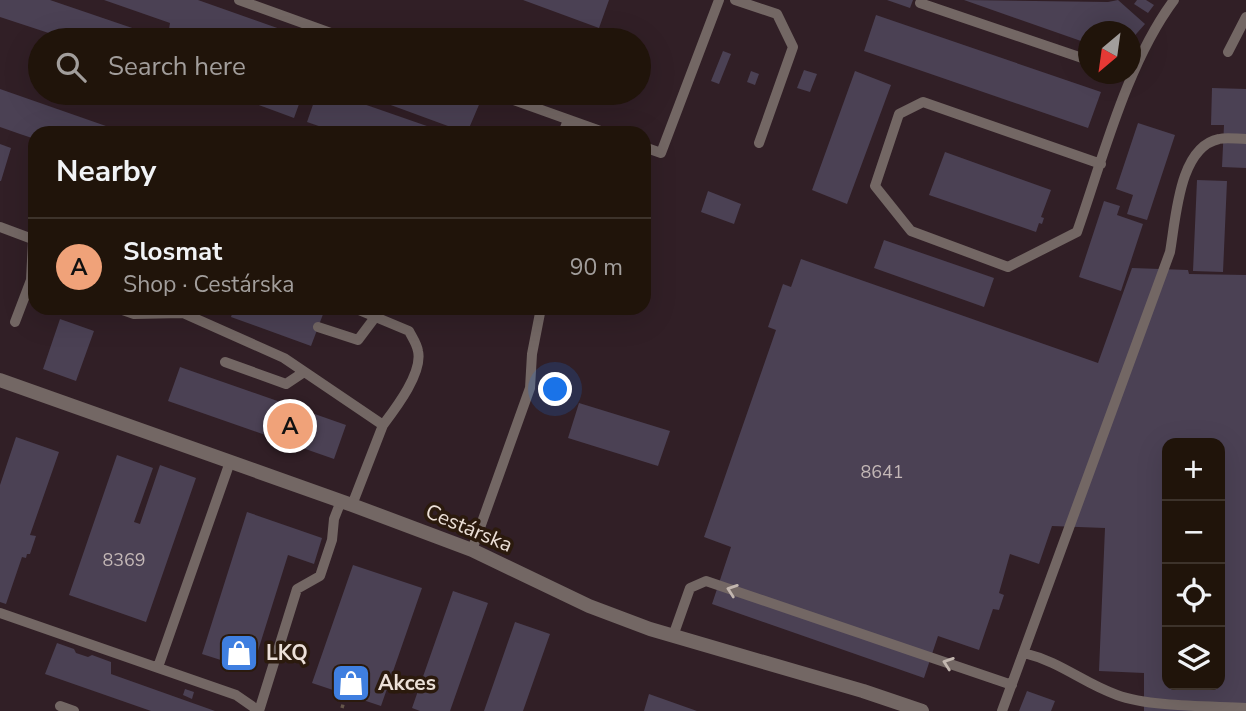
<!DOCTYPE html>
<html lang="en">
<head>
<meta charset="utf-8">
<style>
  body { margin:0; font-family:"Nunito Sans",sans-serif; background:#281d13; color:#f1f3f6 }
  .controls { position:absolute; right:21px; bottom:21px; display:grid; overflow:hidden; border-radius:14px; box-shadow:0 7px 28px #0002 }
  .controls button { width:63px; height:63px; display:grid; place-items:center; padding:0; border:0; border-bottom:2px solid #3d332b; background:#20140a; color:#f1f3f6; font:35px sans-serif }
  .compass { position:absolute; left:1078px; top:21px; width:63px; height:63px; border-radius:50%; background:#20140a; box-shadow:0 7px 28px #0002; rotate:209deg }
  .you { position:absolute; left:556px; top:390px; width:24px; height:24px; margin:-18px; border:5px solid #fff; border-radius:50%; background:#1a73e8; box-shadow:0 0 0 10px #1a73e833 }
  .badge { display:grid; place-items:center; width:46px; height:46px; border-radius:50%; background:#f0a279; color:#111; font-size:23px; font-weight:700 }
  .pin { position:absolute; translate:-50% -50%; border:4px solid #fff; box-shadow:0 2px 7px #0006 }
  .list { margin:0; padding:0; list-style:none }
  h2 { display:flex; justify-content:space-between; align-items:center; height:91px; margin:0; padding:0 28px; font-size:30px }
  h2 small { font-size:23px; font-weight:400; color:#a29e9c }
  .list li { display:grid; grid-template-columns:46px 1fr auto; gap:21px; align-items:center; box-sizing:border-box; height:98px; padding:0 28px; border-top:2px solid #3d332b }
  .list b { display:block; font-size:26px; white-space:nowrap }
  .list p { margin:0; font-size:23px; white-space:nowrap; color:#a29e9c }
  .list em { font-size:23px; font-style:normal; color:#a29e9c }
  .icon { flex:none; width:38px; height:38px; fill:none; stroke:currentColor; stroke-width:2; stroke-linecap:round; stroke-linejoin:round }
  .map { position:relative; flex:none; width:1246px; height:711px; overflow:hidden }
  .search { position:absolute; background:#20140a; box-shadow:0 7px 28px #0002; left:28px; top:28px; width:623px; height:77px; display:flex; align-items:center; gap:18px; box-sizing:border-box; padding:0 24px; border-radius:38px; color:#a29e9c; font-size:26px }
  .panel { position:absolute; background:#20140a; box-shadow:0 7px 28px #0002; left:28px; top:126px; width:623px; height:189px; border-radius:21px }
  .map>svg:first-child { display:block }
</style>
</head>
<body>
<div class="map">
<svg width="1246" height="711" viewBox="0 0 1246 711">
  <rect width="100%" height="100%" fill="#2b1a0d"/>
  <!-- industrial -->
  <path fill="#311f26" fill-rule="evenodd" d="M0,0H1246V711H0ZM1088,32H1130V74H1088ZM40,40H639V93H40ZM35,133H644V308H35ZM1167,443H1220V685H1167Z"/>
  <!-- building -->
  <path fill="#4b4154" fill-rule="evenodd" d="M0,0H50L141,31L138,40H70L0,17Z
    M104,0H198L311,40H201L169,29L170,23Z
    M523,0H609L599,28Z
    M887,0H913L910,8Z
    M964,0L1108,2L1118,0L1145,24L1130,41V32H1088V41L1084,37L1081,41Z
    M1137,0H1146L1154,5L1148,13L1134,4Z
    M876,15L1101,92L1088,128L864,51Z
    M157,31L181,40H154Z
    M723,51L731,54L719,84L711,81Z
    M804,70L817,74L810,92L797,88Z
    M751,71L759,74L755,85L747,82Z
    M855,71L891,85L847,204L812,190Z
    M1212,88L1246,89V168L1222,167L1224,125H1211Z
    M0,89L126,133H35V139L20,134L0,127Z
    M226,93H303L294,118Z
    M317,93H332L447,133H339L307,122Z
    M358,93H460L481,100L467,133Z
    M1138,123L1175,135L1147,220L1127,214L1133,195L1116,189Z
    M0,144L11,148L1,181H0Z
    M945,152L1051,190L1041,217L1044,218L1042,224L1039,223L1036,232L929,195Z
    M1197,180L1227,181L1223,272L1193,271Z
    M708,191L741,204L734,224L701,212Z
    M1104,201L1120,206L1117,215L1143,224L1121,291L1079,277Z
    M884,240L994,278L984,307L874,268Z
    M801,259L1098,363L1132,268L1188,270L1189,274L1246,275V711H1144V673L1099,671L1105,528L1052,526L1039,564L1010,554L999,593L1004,595L999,610L993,609L979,650L938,636L924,678L712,604L731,547L704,537L776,330L768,327L783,284L791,287ZM1167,443H1220V685H1167Z
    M234,308H323L325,309L311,346L231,317Z
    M60,319L94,331L76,381L43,369Z
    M180,367L346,425L334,459L168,401Z
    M579,403L670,431L658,466L568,438Z
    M16,437L59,452L30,535L36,536L30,554H27L26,558L22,557L6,604L0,602V485Z
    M117,455L153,468L134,522L140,524L160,465L196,478L146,622L69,595Z
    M247,512L322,538L314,564L288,555L252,670L202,654Z
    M353,565L422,588L381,706L312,683Z
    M453,591L488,603L450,711H420L412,708Z
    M515,622L550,634L523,711H484Z
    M57,643L74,649L76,653L88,657L92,655L111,662V674L215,711H151L45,674Z
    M185,689L194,692L192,699L183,695Z
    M1027,691L1055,701L1051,711H1019Z
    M649,694L697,711H644Z"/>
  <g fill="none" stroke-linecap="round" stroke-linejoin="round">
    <!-- path -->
    <path stroke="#65564a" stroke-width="3.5" stroke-dasharray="3.5 5" stroke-linecap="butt" d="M342,708L346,694"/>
    <!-- lane -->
    <path stroke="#736764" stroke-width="10" d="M239,0L350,40
      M735,0L777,14L793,47L759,143
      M920,3L1088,60
      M1228,52L1246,17
      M494,93L606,133
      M563,133L568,120
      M644,147L661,153L719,0
      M1101,164L923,102L899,114L875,186L911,231L1008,267L1077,232C1103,158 1127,63 1174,0
      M0,227L35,240
      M117,308L134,314L183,313L284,358L383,425L352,505
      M354,308L409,331C412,337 417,344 418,351C423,373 395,409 383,425
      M15,322L31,280L33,240
      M318,327L358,340L376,316
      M225,362L286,384L304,372
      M472,550L530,388L532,354L541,308
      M0,613L236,695L259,711
      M673,636L690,588L706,581L1012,685
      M1024,653C1061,662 1083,683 1117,695C1149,707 1210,706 1246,708
      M158,667L230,462
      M60,706L74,711
      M259,711L297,589L320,576L332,540L334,519L341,501
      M1002,711L1170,252C1176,218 1179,147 1219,139C1227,137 1237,139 1246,139"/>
    <!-- street -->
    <path stroke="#736764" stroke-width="14" d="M0,380L352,505L472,550L589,606L650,629L863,691L922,711"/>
  </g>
  <!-- one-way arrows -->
  <defs><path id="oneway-chevron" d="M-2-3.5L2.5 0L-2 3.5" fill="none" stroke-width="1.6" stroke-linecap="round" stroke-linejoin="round" transform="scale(1.75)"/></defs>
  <g stroke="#c2b6af">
    <use href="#oneway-chevron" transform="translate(732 590) rotate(-161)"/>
    <use href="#oneway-chevron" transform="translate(948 663) rotate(-161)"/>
  </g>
  <!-- icons -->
  <defs>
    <g id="shop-square" transform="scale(2.0125)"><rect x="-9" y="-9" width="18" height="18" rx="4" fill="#3f7fe0" stroke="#2b1a0d"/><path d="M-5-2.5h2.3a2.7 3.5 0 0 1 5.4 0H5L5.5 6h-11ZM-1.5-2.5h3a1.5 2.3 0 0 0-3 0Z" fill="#fff"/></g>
  </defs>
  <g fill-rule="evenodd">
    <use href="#shop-square" x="239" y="653"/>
    <use href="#shop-square" x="351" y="683"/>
  </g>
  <g text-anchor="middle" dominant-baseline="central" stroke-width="7" stroke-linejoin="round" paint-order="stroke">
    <!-- number labels -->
    <g font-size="18" fill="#c4b8b7">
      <text x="882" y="472">8641</text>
      <text x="124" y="560">8369</text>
    </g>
    <!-- street labels -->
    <g font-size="21" fill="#ece0d8" stroke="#2b1a0d">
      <text transform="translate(469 528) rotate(23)">Cestárska</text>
    </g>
    <!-- poi labels -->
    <g font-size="21" font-weight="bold" fill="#ece0d8" stroke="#2b1a0d" text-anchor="start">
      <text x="266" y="653">LKQ</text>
      <text x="378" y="683">Akces</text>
    </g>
  </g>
</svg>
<div class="controls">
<button>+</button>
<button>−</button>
<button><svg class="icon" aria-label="locate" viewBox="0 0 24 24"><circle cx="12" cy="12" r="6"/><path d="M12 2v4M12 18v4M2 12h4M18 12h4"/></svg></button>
<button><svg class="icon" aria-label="layers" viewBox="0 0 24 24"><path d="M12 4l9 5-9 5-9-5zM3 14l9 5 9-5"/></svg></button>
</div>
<svg class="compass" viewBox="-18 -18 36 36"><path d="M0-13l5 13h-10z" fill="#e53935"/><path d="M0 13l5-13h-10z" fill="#a29e9c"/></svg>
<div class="you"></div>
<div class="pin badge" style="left:290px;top:426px">A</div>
<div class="search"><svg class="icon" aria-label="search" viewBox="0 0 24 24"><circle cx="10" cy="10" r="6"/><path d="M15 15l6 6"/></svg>Search here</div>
<section class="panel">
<h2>Nearby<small></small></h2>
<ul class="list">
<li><span class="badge">A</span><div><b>Slosmat</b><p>Shop · Cestárska</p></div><em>90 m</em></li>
</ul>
</section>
</div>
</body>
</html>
